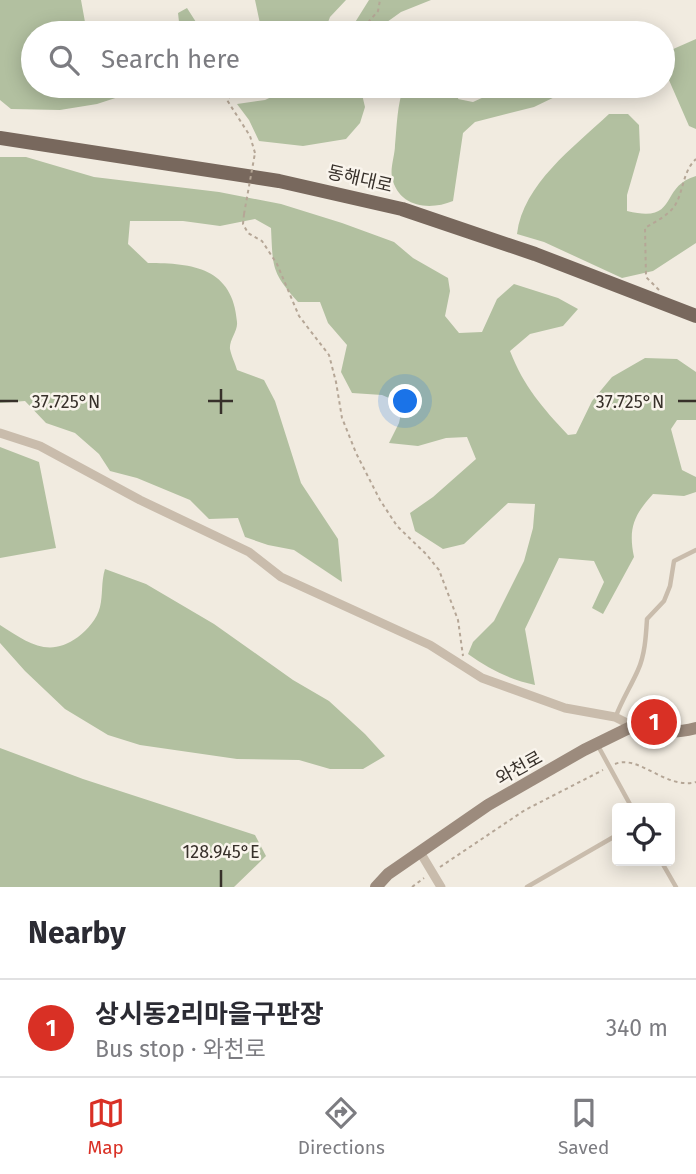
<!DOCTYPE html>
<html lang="en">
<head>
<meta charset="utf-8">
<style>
  body { margin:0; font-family:"Fira Sans","Noto Sans KR",sans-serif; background:#f2f2f3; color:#2b2b33 }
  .controls { position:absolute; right:21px; bottom:21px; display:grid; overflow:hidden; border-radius:7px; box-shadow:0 4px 18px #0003 }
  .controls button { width:63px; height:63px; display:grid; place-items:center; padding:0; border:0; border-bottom:2px solid #e1e1e2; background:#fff; color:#2b2b33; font:35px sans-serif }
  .you { position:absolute; left:406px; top:402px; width:24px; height:24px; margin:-18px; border:5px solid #fff; border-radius:50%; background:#1a73e8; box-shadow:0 0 0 10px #1a73e833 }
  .badge { display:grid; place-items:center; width:46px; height:46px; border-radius:50%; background:#d93025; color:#fff; font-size:23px; font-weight:700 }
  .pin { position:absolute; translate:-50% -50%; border:4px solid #fff; box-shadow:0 2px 7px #0006 }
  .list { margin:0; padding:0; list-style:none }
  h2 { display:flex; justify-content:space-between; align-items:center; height:91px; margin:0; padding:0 28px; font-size:30px }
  h2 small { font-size:23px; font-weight:400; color:#7c7c81 }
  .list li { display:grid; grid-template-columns:46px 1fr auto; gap:21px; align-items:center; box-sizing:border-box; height:98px; padding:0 28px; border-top:2px solid #e1e1e2 }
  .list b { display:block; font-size:26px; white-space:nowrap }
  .list p { margin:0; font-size:23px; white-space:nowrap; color:#7c7c81 }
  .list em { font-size:23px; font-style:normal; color:#7c7c81 }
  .icon { flex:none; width:38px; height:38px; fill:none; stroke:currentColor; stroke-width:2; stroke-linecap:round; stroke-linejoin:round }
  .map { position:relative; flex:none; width:696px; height:887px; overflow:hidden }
  .search { position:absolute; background:#fff; box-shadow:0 4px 18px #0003; left:21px; right:21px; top:21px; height:77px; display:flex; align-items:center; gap:18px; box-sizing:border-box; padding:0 24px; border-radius:38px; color:#7c7c81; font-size:26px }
  .sheet { height:189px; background:#fff }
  nav { display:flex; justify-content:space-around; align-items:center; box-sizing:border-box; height:98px; border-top:2px solid #e1e1e2; background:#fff; font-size:19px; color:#7c7c81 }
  nav a { display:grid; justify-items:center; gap:4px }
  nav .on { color:#d93025 }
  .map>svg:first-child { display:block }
</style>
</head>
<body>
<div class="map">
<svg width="696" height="887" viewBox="0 0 696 887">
  <rect width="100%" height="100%" fill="#f1ebe0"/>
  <!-- green -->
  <path fill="#b2c0a0" d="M0,0H81L87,33H33V86H152L97,104L60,110L11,109L0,100Z
    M255,0H346L330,17L324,33H262Z
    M369,0H431L401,12L373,32L354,24Z
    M187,8L203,33H173L180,31L178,13Z
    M696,39V129L689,126L665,71L671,50Z
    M284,86H360L365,107L360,123L346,139L303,146L259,141L249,120L237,104L265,100L284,91Z
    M404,86H469L461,89L458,99L473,102L508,86H572L563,93L534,107L475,122L463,133L453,201C429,211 398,207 392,177C390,168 395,155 395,145C397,125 397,105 404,86Z
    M609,114H628L639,125L640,150L627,195V211C680,224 658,187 696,176V243L653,271L622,278L544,242L517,234C523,184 574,147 609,114Z
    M0,157H26L94,177L219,192L281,204L342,223L394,242L413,258L448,278L450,291L445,316L459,333L482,332L497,299L514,284L558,298L578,309L563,326L530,334L510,351C524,387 542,407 568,435L576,434L592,401L612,377L645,358L677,359L696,372V420H677L671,429L682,470L696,477V492L684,496L653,494C634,515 628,528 634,557L603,614L592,608L604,582L594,561L559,558L525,629L535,685C510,680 489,669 468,654L473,642L494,621L524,561L533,528L535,504L508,503L464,544L443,549L415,531L410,513L433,497L476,459L467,437L446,438L418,446L389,443L399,423L403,404L382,395L352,393L341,372L347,345L328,323L320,302H298C271,272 273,267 271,228L255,219L220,226L183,221H130L128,244L148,263C193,263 233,268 237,322C238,331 229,340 230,349C231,355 235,363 237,370L264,380L275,401L301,483L338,539L342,582L294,550L268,545L245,537L238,518L209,519L190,500L137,478L110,471L99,454L75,433L46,423L25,401L0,403Z
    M0,447L39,462L56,548L0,558Z
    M105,569L146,584L214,624L293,680L329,701L365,734L385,756L363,769H330L299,760L237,759L140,745L108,735L65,709L25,671L0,643V625C27,642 48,659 78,637C88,629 97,619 100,607C103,595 101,582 105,569Z
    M0,748L83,779L255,835L266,856L234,887H0Z"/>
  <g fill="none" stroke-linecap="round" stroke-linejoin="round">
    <!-- path -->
    <path stroke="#b5a696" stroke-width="2" stroke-dasharray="3.5 3.5" stroke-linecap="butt" d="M359,33L378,11L380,0
      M255,153L250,136L227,100L230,96L263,94L285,86
      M244,214L243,224L248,233L262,241L277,264L299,316L329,355L336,382L342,418L356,453L380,500L397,526L426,554L439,570L458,620L463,656
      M659,290L646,277L645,228C655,222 667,216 674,207C684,192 682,172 696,159
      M615,764C639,754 666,790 696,782
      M440,867L525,810L603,770
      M412,887L424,878"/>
    <!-- lane -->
    <path stroke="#c9bcac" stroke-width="4.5" d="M616,716C622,700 631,686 638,670C645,655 646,635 647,619L664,601L670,586L674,561L696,550
      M597,744L632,808
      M661,861L676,887
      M527,887L617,835"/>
    <!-- street -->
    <path stroke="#c9bcac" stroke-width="9" d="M0,433L40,446L140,500L249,552L281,577L430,645L482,678L565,708L615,717L633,726
      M420,852L441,887"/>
    <!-- secondary -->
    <path stroke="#9c8b7d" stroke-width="12" d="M376,887L388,874L488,805L584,750L633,726C653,732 675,734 696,728"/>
    <!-- primary -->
    <path stroke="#78685d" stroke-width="14" d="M0,138L279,181L402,209L535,254L696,316"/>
    <!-- path-bridge -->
    <path stroke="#b5a696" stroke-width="2" stroke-dasharray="3.5 3.5" stroke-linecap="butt" d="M244,214L255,153"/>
  </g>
  <!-- ticks -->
  <path fill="none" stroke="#37302a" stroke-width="2.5" d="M221,389V414M0,401H18M208,401H233M678,401H696M221,870V887"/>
  <g text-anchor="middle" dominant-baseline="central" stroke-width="5" stroke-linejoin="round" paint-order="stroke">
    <!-- street labels -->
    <g font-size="18" fill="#37302a" stroke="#f9f4ec">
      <text transform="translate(360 179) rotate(13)">동해대로</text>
      <text transform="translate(519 768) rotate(-29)">와천로</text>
    </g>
  </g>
  <g font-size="18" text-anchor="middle" fill="#37302a" stroke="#f9f4ec" stroke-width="5" stroke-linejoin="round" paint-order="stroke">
    <text x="66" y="408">37.725°N</text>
    <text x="630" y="408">37.725°N</text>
    <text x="221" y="858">128.945°E</text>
  </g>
</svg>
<div class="controls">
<button><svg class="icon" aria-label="locate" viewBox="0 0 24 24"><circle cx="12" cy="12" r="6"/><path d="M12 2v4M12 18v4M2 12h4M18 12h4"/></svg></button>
</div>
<div class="you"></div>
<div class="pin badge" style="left:654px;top:722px">1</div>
<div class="search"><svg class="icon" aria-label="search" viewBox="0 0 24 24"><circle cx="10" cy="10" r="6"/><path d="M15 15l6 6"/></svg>Search here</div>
</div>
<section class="sheet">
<h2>Nearby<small></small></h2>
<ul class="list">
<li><span class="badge">1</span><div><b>상시동2리마을구판장</b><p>Bus stop · 와천로</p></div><em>340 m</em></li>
</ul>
</section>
<nav>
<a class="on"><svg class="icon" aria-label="map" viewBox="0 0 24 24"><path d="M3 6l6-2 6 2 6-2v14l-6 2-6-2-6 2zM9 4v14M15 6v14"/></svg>Map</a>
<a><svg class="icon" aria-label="directions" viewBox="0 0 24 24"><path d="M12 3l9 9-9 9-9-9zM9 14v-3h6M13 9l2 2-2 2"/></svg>Directions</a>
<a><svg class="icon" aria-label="saved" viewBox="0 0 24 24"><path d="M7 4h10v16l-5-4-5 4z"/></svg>Saved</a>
</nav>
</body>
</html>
